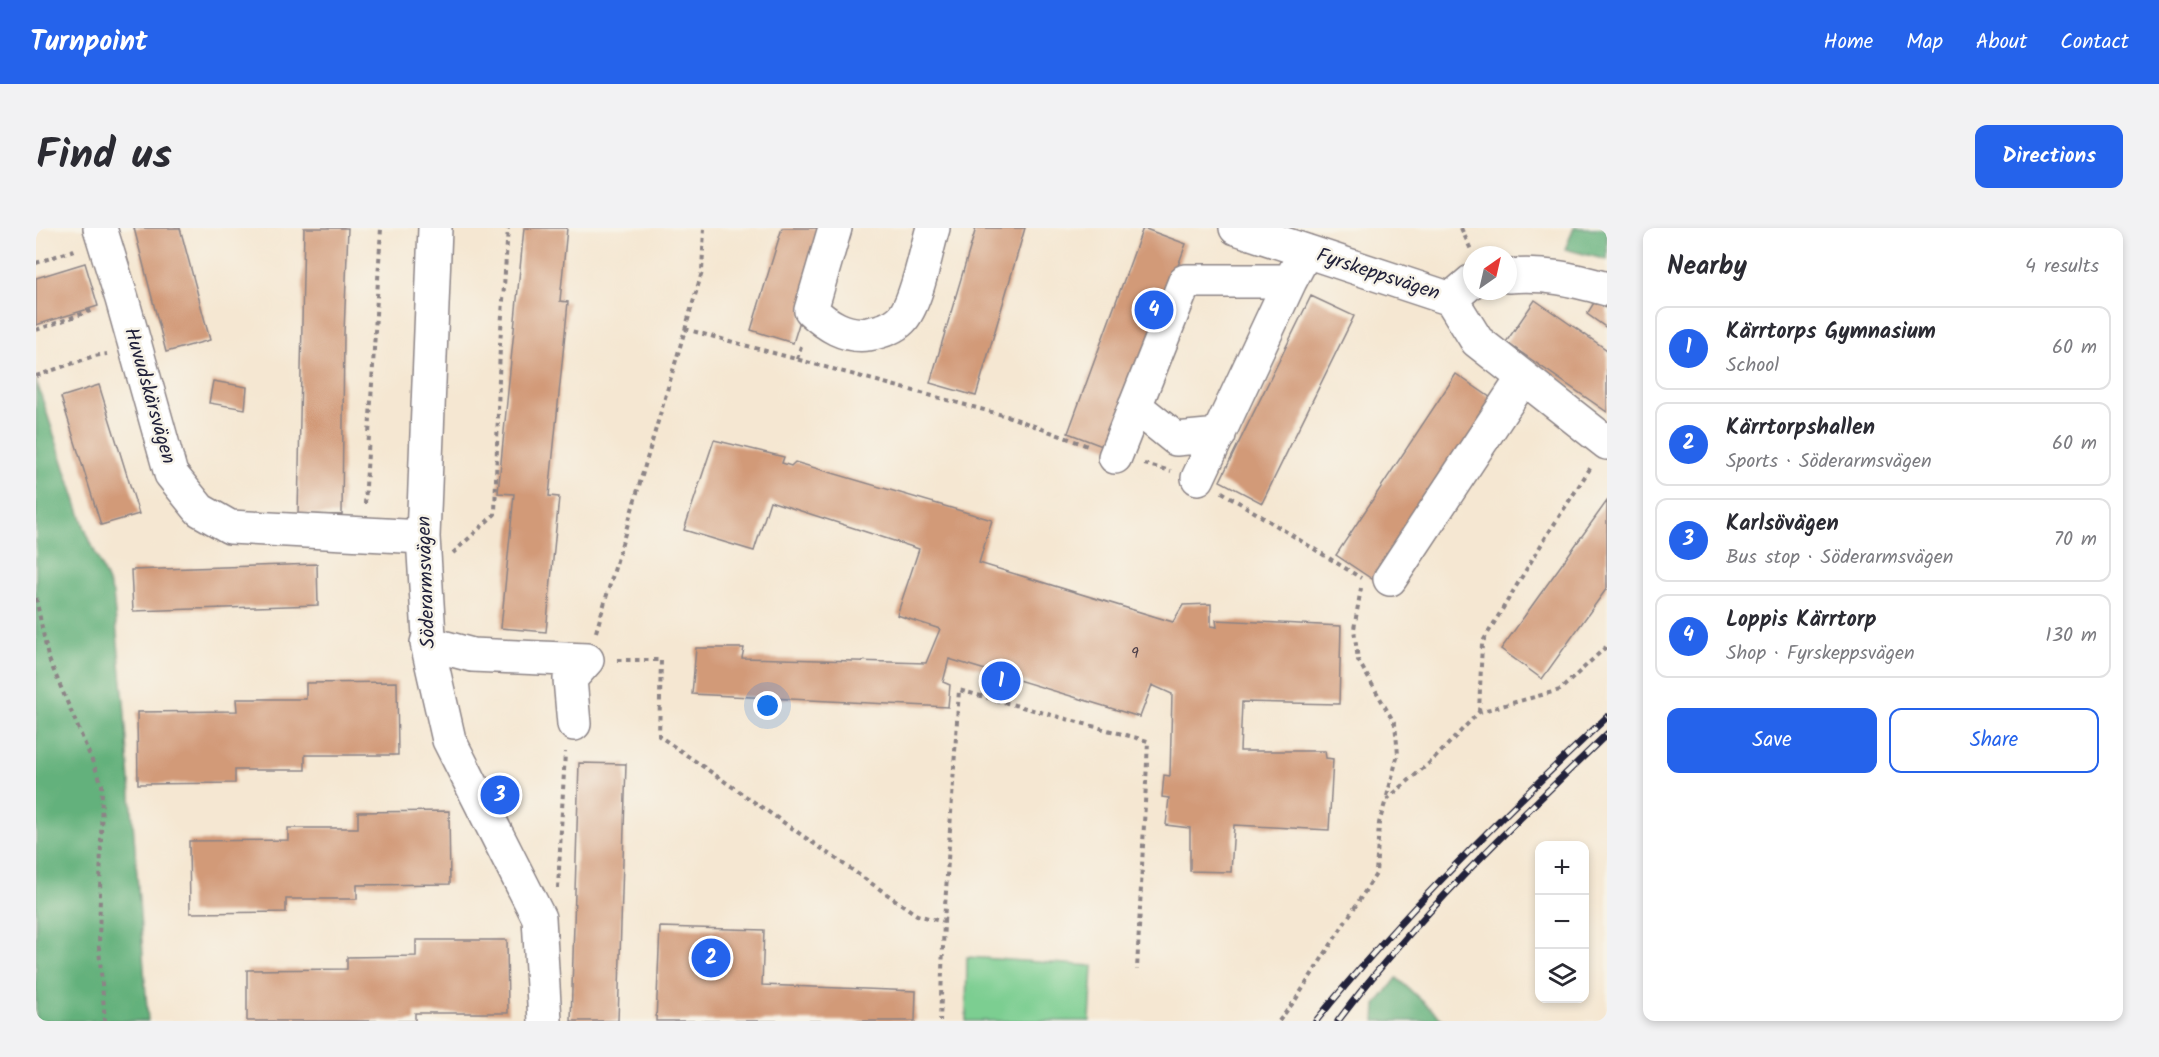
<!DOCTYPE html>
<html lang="en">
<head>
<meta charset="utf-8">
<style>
  body { margin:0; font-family:Kalam,sans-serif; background:#f2f2f3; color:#2b2b33 }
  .controls { position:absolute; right:18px; bottom:18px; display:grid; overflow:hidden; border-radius:12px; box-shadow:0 3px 9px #0003 }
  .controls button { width:54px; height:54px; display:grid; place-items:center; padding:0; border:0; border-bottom:2px solid #e1e1e2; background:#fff; color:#2b2b33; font:30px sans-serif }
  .compass { position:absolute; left:1427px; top:18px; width:54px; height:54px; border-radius:50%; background:#fff; box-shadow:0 3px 9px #0003; rotate:34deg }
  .you { position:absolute; left:732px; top:478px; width:21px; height:21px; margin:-15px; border:4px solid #fff; border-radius:50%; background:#1a73e8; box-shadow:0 0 0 9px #1a73e833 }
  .badge { display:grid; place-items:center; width:39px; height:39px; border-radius:50%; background:#2563eb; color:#fff; font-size:20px; font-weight:700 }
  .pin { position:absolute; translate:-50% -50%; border:3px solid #fff; box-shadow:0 2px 6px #0006 }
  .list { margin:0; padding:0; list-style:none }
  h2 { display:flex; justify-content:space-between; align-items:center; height:78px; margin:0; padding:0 24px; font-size:26px }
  h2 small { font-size:20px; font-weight:400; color:#7c7c81 }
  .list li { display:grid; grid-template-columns:39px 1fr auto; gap:18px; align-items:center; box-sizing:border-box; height:84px; margin:0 12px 12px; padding:0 12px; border:2px solid #e1e1e2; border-radius:12px }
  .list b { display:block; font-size:22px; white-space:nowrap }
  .list p { margin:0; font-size:20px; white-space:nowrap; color:#7c7c81 }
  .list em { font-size:20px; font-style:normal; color:#7c7c81 }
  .actions { display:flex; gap:12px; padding:18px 24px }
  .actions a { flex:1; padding:14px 0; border:2px solid #2563eb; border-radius:12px; text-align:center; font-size:21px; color:#2563eb }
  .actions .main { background:#2563eb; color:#fff }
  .icon { flex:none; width:33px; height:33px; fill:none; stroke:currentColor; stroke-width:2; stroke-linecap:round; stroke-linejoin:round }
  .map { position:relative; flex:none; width:1571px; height:793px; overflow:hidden; border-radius:12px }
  header { display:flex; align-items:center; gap:36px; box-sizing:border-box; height:84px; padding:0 30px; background:#2563eb; color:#fff }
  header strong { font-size:28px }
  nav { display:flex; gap:33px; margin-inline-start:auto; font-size:21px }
  .intro { display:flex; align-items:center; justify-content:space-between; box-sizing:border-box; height:144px; padding:0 36px }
  h1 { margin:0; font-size:42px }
  .button { padding:15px 27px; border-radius:12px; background:#2563eb; color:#fff; font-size:21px; font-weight:700 }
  main { display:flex; gap:36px; padding:0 36px }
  aside { flex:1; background:#fff; border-radius:12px; box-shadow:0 3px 9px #0003 }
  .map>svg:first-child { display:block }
</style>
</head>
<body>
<header>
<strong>Turnpoint</strong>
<nav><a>Home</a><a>Map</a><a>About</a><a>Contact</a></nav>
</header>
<div class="intro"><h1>Find us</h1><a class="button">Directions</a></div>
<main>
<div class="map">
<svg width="1571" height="793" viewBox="0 0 1571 793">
  <rect width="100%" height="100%" fill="#f7f3e8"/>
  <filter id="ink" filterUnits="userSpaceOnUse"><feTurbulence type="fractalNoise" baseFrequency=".0167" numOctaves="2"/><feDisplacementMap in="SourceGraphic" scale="12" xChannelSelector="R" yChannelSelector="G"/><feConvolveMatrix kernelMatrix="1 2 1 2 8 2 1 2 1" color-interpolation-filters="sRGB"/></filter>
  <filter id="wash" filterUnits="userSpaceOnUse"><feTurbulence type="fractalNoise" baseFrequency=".008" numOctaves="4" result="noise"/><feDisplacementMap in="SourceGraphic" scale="24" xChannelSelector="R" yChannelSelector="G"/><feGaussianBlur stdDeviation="1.35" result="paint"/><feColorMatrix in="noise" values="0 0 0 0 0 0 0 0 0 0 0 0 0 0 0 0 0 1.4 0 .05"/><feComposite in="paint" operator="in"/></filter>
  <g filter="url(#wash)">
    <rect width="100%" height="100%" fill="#f5e7d2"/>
    <!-- green -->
    <path fill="#7bce91" stroke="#4e7866" stroke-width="1.5" d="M931,729L1057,738L1054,793H930Z"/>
    <!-- forest -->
    <path fill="#64b17b" stroke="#436a5b" stroke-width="1.5" d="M1538,0H1571V32L1529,21Z
      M0,152L49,301L77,366L88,474L112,793H0Z
      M1361,750L1408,793H1339L1340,777Z"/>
    <g id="blocks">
      <!-- building -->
      <path fill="#d29a78" d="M98,0H144L174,112L130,124Z
        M268,0H312L308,105L306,287L262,286Z
        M488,0H531L524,73L532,74L513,268L523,269L510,404L465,400L478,266L462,265Z
        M746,0H793L757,115L715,102Z
        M940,0H989L940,168L894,155Z
        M1107,0L1150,16L1074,221L1032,205Z
        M49,35L62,78L0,97V50Z
        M1275,68L1318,88L1226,275L1184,253Z
        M1499,72L1571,122V184L1470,114Z
        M1559,73L1571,81V100L1551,86Z
        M1420,146L1461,174L1342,355L1300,327Z
        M177,153L211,159L209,181L173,175Z
        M63,157L103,286L65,297L25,169Z
        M678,212L748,229L746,235L755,238L759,234L956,292L943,335L1137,394L1147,377L1175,376V398L1181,399L1180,392L1305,398L1303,476L1206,474L1204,523H1289L1290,530L1297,531L1293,602L1198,597L1195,644L1154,643V600L1130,597L1133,570L1126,569L1128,547L1134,548L1136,466L1116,457L1104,489L913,431L907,454L914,457L912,479L656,466L660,420H708L706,430L890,435L904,401L861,387L883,321L734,273L718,323L648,302Z
        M1571,273V360L1506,451L1465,421Z
        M281,336L282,377L97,383L95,342Z
        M361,454L362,527H269V542H199V555L102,556L101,484L201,483L200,471H270V455Z
        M543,535L590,536L582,793H535Z
        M413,583L414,656L321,657V671H250V684L154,685L153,613L252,612V600H322V584Z
        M624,699L728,702L726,757L880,763L879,793H620Z
        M380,712H471L472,785H379V793H211V742L311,741V729L380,728Z"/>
    </g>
  </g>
  <g filter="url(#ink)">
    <use href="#blocks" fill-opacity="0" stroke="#8c8486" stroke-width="1.5"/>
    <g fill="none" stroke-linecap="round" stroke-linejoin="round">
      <!-- minor casing -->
      <g stroke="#8c8486" stroke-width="36">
        <path id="minor" d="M64,0L86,71L135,246L164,282L194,299L387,309
          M399,0L387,309L393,408L391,415L413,512L503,690L509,793
          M799,0L775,82C791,97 809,109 832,106C843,104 857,100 865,92C881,76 890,22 897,0
          M1200,0L1415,71L1441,113L1571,215
          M1472,48C1510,45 1535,51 1571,61
          M1415,71L1436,53
          M1099,178L1140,211L1183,207
          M1079,229L1149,53H1254L1270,23
          M1162,250L1254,53
          M1354,351L1487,150
          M391,415L436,427L551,432
          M538,496L534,451L551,432"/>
      </g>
      <!-- path -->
      <path stroke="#8c8486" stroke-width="4" stroke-dasharray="4.5 4.5" stroke-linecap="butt" d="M1425,0L1436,24
        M0,35L41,21
        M649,101L974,189L1052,218
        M0,102L57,82
        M761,131L766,115
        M0,148L58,128L71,126
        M1108,236L1135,243
        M1186,264L1325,350
        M329,276L345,0
        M417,325L459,286L464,116L472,0
        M1325,360L1318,401L1322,432L1359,496L1362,526L1350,572
        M0,370L12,429L66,556L63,720L69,793
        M560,404L666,44L668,0
        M581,432H625L623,508L881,687L908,694L904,793
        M1443,484L1446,415L1508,312L1555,239
        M522,660L529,524
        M908,694L923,462L1112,513L1101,742
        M1243,793L1260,771L1340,646L1343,595L1350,572L1398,531L1443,484L1524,462L1571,418"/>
      <!-- minor -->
      <use href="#minor" stroke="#fff" stroke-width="33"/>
      <!-- rail casing -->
      <g stroke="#22223b" stroke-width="7">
        <path id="rail" d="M1280,793C1368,684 1469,585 1571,489
          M1302,793C1381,688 1476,597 1571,506"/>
      </g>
      <!-- rail -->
      <use href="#rail" stroke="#f7f3e8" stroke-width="4.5" stroke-dasharray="14" stroke-linecap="butt"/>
    </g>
  </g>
  <g text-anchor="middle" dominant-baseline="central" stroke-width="5" stroke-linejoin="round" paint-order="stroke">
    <!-- number labels -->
    <g font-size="16" fill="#4e404a">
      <text x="1099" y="425">9</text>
    </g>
    <!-- street labels -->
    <g font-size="20" fill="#22223b" stroke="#f7f3e8">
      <text transform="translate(1342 47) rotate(18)">Fyrskeppsvägen</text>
      <text transform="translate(113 168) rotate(74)">Huvudskärsvägen</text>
      <text transform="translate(391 354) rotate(-92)">Söderarmsvägen</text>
    </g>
  </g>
</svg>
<div class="controls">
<button>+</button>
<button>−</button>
<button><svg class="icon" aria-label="layers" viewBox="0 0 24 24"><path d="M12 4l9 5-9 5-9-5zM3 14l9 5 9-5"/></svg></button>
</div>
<svg class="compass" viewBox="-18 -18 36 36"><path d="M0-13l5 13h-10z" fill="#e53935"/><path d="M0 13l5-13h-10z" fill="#7c7c81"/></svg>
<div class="you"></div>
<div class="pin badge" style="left:965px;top:453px">1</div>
<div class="pin badge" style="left:675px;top:730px">2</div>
<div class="pin badge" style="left:464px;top:567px">3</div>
<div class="pin badge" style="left:1118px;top:82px">4</div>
</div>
<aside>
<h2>Nearby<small>4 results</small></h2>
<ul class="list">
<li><span class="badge">1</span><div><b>Kärrtorps Gymnasium</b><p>School</p></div><em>60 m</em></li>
<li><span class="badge">2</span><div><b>Kärrtorpshallen</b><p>Sports · Söderarmsvägen</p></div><em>60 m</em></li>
<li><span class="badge">3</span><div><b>Karlsövägen</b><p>Bus stop · Söderarmsvägen</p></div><em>70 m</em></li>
<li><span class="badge">4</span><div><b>Loppis Kärrtorp</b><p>Shop · Fyrskeppsvägen</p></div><em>130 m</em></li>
</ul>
<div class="actions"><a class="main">Save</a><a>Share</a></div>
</aside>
</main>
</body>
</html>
